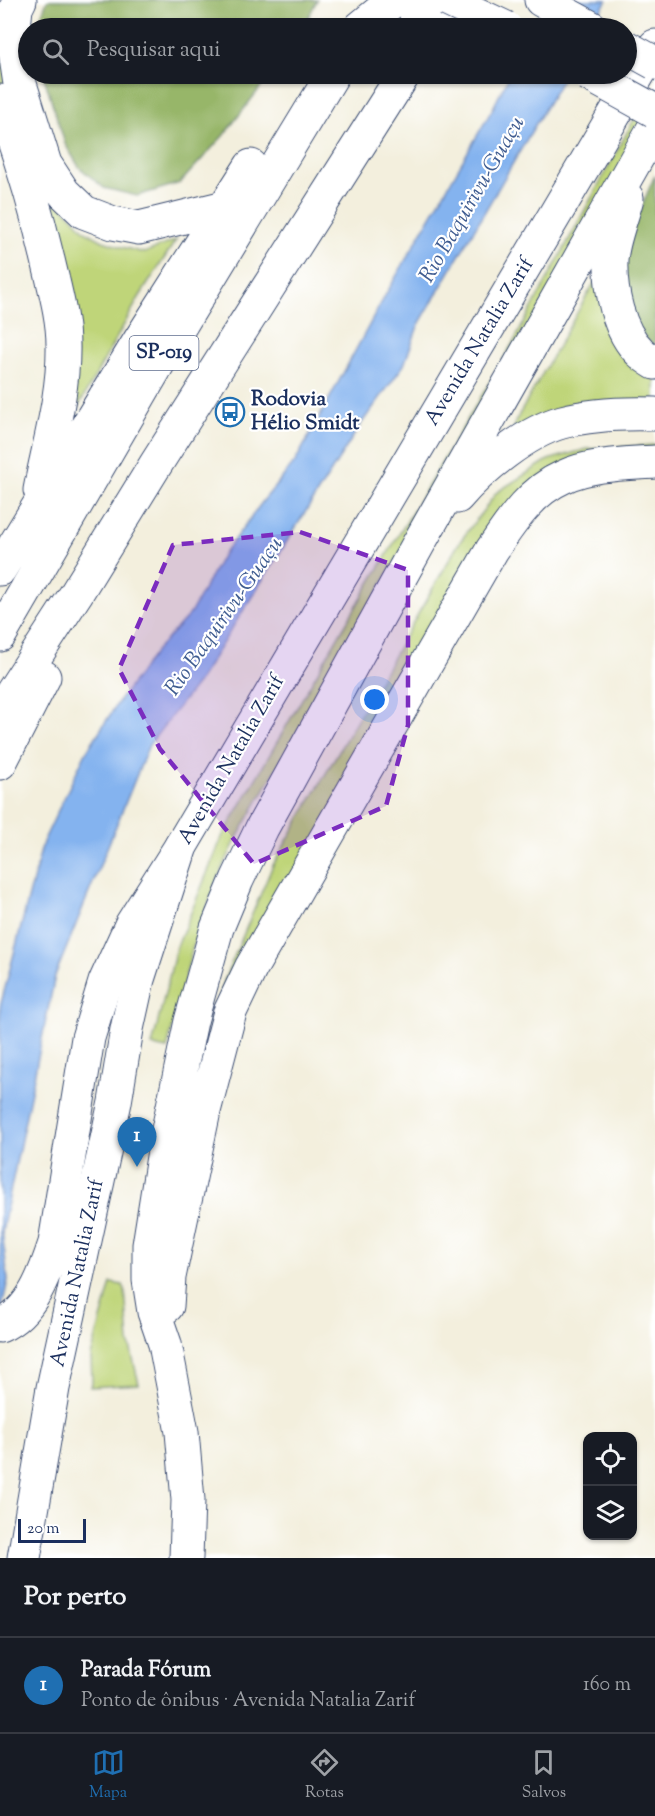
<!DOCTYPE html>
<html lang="pt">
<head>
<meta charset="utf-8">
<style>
  body { margin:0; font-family:"Sorts Mill Goudy",serif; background:#20242c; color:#f1f3f6 }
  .controls { position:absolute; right:18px; bottom:18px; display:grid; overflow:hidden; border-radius:12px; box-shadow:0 2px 4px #0004 }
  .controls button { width:54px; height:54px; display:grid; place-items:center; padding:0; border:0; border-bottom:2px solid #363941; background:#171b24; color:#f1f3f6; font:30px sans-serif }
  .scale { position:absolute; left:18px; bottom:15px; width:68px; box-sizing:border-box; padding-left:6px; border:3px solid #1b2f5e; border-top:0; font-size:16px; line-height:21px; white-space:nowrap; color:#1b2f5e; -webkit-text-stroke:4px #fff; paint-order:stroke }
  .you { position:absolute; left:375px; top:700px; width:21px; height:21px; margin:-15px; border:4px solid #fff; border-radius:50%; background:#1a73e8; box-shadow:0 0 0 9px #1a73e833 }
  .badge { display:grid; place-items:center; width:39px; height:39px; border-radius:50%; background:#1f6fb2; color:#fff; font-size:20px; font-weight:700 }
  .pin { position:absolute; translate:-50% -50px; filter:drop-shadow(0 2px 3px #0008) }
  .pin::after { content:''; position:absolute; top:32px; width:21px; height:18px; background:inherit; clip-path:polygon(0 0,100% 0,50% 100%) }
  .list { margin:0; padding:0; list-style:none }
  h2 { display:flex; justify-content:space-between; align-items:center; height:78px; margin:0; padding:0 24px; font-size:26px }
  h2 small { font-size:20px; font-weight:400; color:#9ea1a6 }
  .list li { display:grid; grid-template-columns:39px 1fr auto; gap:18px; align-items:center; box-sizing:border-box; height:96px; padding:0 24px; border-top:2px solid #363941 }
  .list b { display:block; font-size:22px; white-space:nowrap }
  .list p { margin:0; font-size:20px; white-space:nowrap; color:#9ea1a6 }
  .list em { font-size:20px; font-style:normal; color:#9ea1a6 }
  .icon { flex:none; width:33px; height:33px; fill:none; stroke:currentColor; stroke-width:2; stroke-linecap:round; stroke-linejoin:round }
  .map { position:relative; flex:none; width:655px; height:1558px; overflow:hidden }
  .search { position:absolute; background:#171b24; box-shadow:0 2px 4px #0004; left:18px; right:18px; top:18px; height:66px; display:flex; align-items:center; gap:15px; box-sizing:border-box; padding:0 21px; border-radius:33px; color:#9ea1a6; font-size:22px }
  .sheet { height:174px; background:#171b24 }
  nav { display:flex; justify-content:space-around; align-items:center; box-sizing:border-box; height:84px; border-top:2px solid #363941; background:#171b24; font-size:16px; color:#9ea1a6 }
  nav a { display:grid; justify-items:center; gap:3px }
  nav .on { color:#1f6fb2 }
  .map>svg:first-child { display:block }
</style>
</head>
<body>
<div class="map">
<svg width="655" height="1558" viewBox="0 0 655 1558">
  <rect width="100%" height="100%" fill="#fff"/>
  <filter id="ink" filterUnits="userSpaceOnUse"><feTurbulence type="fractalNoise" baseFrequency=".0167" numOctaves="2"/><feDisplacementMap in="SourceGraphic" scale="12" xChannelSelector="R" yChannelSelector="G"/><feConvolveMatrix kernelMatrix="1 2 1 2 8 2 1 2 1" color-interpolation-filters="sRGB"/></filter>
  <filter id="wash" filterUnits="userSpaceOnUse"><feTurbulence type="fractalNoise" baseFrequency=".008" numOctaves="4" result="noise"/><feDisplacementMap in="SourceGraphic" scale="24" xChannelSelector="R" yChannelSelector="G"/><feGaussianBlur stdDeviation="1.35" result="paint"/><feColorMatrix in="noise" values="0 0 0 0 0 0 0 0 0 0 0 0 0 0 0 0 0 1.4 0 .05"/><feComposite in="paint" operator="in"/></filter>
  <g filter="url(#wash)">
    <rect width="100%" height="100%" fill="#f3efdd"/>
    <!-- green -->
    <path fill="#bfd579" stroke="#6d826c" stroke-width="1.5" d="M0,44L61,204L85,231L103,241L122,247L144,253L176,240L140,296L74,414L75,345L0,88Z
      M638,112L649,118L238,836L215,884L192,950L167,1049L152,1046L176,949L222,837L341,632L514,341Z
      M602,269L655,376V399L514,429L515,422Z
      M655,445V465L534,485L199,1079L225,978L273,865L459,543L497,492L548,460L587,449Z
      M111,1283L123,1285L125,1290L129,1342L139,1384L90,1387L92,1383L91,1356Z"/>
    <!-- forest -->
    <path fill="#97b669" stroke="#597264" stroke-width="1.5" d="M47,0H317L303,28H37Z
      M43,74H271L223,136L180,183L137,196L104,188L79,167L65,144Z
      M655,175V349L635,326L622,271L633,227Z"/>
    <!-- water -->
    <path fill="#84b3ef" stroke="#5071a6" stroke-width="1.5" d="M546,0H607L590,28H532Z
      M510,74H565L418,326L404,365L361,424L198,682L149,745L55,976L2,1231L8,1280L0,1316V1007L43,842L86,752L119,701L159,647L190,614L222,556L263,501L295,462L386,294L493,108Z"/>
  </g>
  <g filter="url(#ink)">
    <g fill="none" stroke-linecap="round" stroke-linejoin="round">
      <!-- secondary casing -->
      <g stroke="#3b4c71" stroke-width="35">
        <path id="secondary" d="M541,0L592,28
          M627,198C622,218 612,241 611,261C610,290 618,331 640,352C644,356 650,360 655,363
          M457,497C481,469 526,432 562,422C592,414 624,413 655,414
          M167,1306L169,1277L204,1111L230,1012L251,968L492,550C511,522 531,491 563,477C590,464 625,464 655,462
          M24,1558L53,1388L115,1102L127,1029L138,979L181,846L655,46
          M186,1558L188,1500L182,1432L165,1344L154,1312L149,1280V1245L165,1144L191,1021L217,928L237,880L262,828L419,543L655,126"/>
      </g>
      <!-- motorway casing -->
      <g stroke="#3b4c71" stroke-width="35">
        <path id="motorway" d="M20,0L16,8L13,38L20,84L45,164L64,193L84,212L113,223L139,228L225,207
          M360,28L394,0
          M415,28L419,0
          M432,28L450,0
          M0,101C20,155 36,208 49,264C55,290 63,318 63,345C64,394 49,443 40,490
          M0,569L140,340L251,166
          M0,635L180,326L333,74
          M0,711L76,594L156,464L404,74
          M0,763L44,677
          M0,1326C32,1312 45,1274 55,1243L88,1038L105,982L131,925L181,846"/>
      </g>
      <!-- secondary -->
      <use href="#secondary" stroke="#fff" stroke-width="33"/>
      <!-- motorway -->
      <use href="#motorway" stroke="#fff" stroke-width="33"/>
      <!-- secondary-bridge casing -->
      <g stroke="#3b4c71" stroke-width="35" stroke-linecap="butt">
        <path id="secondary-bridge" d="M447,0L506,28
          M626,47L655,63
          M588,74L655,111"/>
      </g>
      <!-- secondary-bridge -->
      <use href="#secondary-bridge" stroke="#fff" stroke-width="33"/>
    </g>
  </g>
  <!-- marked area -->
  <path fill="#7b2cbf" fill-opacity="0.2" stroke="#7b2cbf" stroke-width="4.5" stroke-dasharray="12 8" stroke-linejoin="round" d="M300,532L408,570V725L386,806L254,864L160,749L119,669L173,545Z"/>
  <!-- icons -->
  <defs>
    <g id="bus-ring" transform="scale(1.5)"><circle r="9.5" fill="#fff" stroke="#1f6fb2" stroke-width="1.5"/><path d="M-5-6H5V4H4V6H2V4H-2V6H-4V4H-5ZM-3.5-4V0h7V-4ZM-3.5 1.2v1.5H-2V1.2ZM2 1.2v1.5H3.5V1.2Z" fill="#1f6fb2"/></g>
  </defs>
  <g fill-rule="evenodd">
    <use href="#bus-ring" x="230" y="412"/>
  </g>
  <g text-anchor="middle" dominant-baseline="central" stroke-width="4.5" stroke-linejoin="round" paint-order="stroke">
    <!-- shield labels -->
    <rect fill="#fff" stroke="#5f6d8e" stroke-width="1.5" x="129.5" y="336" width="69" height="34" rx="4.5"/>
    <g font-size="20" font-weight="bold" fill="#1b2f5e">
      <text x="164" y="353">SP-019</text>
    </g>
    <!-- street labels -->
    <g font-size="21" fill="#1b2f5e" stroke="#fff">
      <text transform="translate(480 342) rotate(-59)">Avenida Natalia Zarif</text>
      <text transform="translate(232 760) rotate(-60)">Avenida Natalia Zarif</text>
      <text transform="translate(78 1273) rotate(-78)">Avenida Natalia Zarif</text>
    </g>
    <!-- poi labels -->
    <g font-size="21" font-weight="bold" fill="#1b2f5e" stroke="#fff" text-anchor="start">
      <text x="251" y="400">Rodovia<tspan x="251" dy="24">Hélio Smidt</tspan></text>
    </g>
    <!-- water labels -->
    <g font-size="22" font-style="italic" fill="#405d91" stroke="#fff">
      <text transform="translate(473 200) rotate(-60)">Rio Baquirivu-Guaçu</text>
      <text transform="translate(225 617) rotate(-55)">Rio Baquirivu-Guaçu</text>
    </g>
  </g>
</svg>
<div class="controls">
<button><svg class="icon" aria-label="locate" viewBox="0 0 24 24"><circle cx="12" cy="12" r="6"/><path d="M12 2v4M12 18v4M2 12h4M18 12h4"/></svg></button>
<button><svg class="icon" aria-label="layers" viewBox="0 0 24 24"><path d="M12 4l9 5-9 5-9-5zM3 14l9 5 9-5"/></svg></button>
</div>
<div class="scale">20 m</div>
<div class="you"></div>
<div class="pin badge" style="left:137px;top:1167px">1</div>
<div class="search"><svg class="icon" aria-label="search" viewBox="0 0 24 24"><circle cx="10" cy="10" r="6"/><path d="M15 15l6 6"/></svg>Pesquisar aqui</div>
</div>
<section class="sheet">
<h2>Por perto<small></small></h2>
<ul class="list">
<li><span class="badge">1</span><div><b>Parada Fórum</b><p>Ponto de ônibus · Avenida Natalia Zarif</p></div><em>160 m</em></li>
</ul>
</section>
<nav>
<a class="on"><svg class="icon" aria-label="map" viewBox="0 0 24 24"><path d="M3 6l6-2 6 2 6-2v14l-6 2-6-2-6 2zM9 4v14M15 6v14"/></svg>Mapa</a>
<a><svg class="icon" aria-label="directions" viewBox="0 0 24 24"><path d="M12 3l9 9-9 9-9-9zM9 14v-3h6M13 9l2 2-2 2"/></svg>Rotas</a>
<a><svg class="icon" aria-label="saved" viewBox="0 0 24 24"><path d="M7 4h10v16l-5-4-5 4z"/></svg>Salvos</a>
</nav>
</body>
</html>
